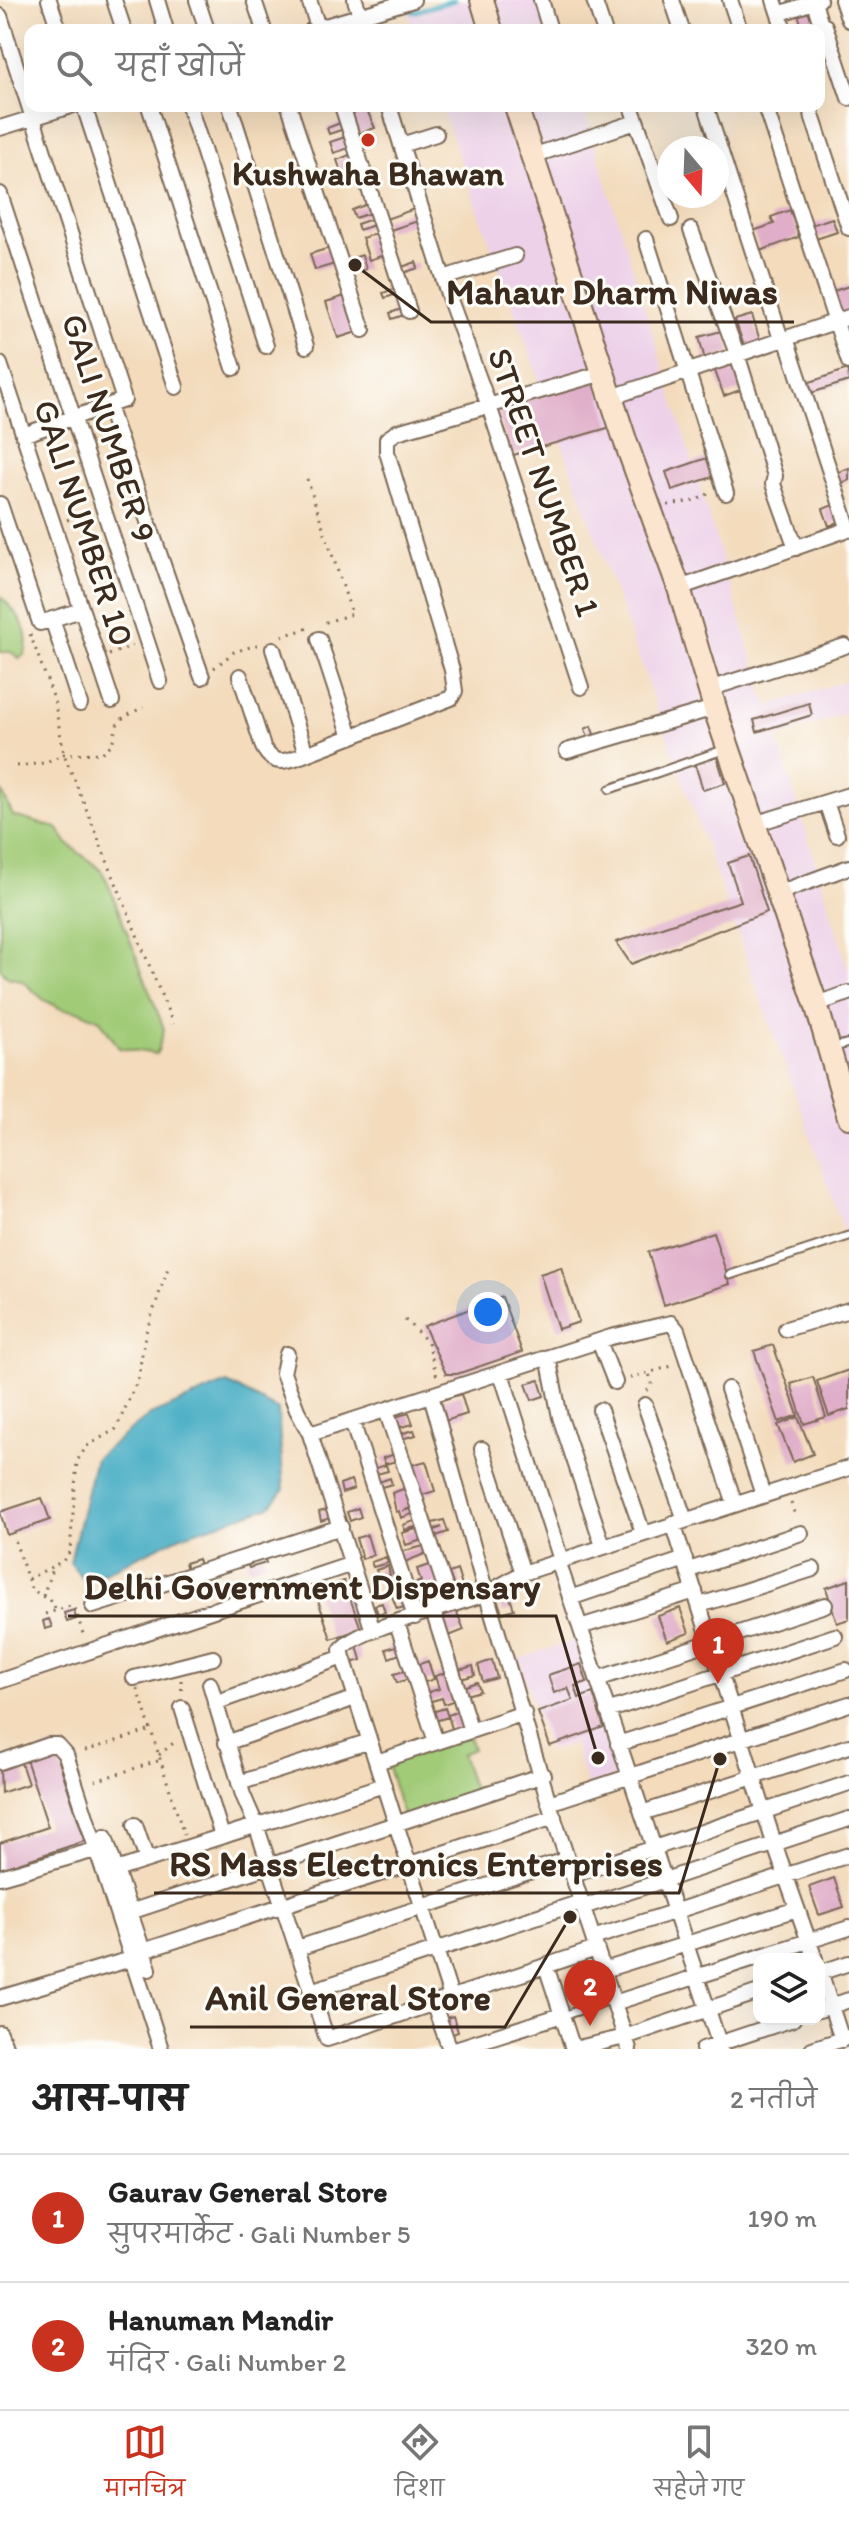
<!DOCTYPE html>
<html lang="hi">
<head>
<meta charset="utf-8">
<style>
  body { margin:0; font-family:Itim,"Playpen Sans Deva",sans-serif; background:#f6f6f6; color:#222 }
  .controls { position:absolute; right:24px; bottom:24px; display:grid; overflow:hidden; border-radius:16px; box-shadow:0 8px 32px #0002 }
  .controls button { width:72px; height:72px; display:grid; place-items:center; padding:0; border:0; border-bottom:2px solid #e0e0e0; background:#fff; color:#222; font:40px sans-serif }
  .compass { position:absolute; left:657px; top:136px; width:72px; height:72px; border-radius:50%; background:#fff; box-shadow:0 8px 32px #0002; rotate:161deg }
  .you { position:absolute; left:488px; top:1312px; width:28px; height:28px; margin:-20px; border:6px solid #fff; border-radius:50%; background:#1a73e8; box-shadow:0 0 0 12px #1a73e833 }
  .badge { display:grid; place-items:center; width:52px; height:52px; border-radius:50%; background:#c8321e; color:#fff; font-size:26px; font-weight:700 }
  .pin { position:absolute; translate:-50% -66px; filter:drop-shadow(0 2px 4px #0008) }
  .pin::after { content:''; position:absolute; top:42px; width:28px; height:24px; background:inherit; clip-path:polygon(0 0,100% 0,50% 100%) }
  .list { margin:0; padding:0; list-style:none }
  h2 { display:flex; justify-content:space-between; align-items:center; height:104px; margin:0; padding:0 32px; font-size:34px }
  h2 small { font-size:26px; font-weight:400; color:#767676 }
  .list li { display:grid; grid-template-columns:52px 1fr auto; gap:24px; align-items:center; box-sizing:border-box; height:128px; padding:0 32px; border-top:2px solid #e0e0e0 }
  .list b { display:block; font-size:30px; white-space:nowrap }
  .list p { margin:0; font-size:26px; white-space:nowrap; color:#767676 }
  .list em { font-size:26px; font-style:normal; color:#767676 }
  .icon { flex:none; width:44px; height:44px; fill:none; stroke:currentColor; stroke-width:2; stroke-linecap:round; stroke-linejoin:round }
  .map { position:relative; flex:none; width:849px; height:2049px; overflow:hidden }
  .search { position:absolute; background:#fff; box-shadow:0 8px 32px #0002; left:24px; right:24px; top:24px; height:88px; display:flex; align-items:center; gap:20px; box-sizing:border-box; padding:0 28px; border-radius:16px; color:#767676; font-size:30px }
  .sheet { height:360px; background:#fff }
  nav { display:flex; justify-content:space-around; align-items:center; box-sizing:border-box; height:112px; border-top:2px solid #e0e0e0; background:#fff; font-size:22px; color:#767676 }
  nav a { display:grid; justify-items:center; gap:4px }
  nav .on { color:#c8321e }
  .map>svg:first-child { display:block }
</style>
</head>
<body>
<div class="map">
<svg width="849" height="2049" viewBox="0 0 849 2049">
  <rect width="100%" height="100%" fill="#fdfcf7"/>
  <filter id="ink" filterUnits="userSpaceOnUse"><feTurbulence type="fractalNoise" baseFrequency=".0125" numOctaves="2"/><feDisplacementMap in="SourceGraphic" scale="16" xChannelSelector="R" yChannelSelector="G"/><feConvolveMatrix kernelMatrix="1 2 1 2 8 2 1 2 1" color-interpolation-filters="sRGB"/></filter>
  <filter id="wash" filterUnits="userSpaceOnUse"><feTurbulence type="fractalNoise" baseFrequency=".006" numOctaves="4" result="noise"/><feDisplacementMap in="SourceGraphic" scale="32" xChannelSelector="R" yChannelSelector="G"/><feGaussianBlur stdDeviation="1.8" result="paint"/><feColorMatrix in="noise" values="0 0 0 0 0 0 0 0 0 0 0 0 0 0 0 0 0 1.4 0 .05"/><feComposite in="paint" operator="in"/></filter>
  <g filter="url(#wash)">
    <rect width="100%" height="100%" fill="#f3dbbc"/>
    <!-- built -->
    <path fill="#edd1e9" d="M464,0H550L559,30H414L408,14Z
      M441,106H583L767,706L849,680V712L777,737L849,972V1244Z
      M579,1639L623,1774L587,1785L573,1743L549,1751L519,1659Z"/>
    <!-- green -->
    <path fill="#a1cb77" stroke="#6e7a4a" stroke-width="2" d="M0,596C16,612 32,629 25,654L19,658L11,652H0Z
      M0,788L13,816L57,828L68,844L101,870L108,883L164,1029L157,1054L119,1048L100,1020L82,1012L62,1009L44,1000L21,980L8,977L0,969Z
      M469,1737L473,1749L461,1754L474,1793L403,1816L387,1764Z"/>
    <!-- water -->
    <path fill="#43abc3" stroke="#3f6a70" stroke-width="2" d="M227,1383L278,1410L284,1490L269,1507L181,1536L85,1582L70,1562L95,1458L150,1415Z"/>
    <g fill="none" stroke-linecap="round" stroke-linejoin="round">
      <!-- stream -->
      <path stroke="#43abc3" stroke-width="5" d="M413,12L454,0"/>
    </g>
    <g id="blocks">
      <!-- building -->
      <path fill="#e0aec9" d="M812,6L825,45L819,47V30H803L797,11Z
        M366,108L375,128L357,134L348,114Z
        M345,121L347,128L329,134L327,128Z
        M374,134L376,141L361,145L359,139Z
        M348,136L352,147L334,153L330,142Z
        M354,153L359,168L342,174L337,160Z
        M370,203L373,212L355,218L352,210Z
        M417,208L421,220L387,231L383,220Z
        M790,210L799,237L760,251L753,231L774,224L771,217Z
        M375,218L377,224L359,230L357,224Z
        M832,218L837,232L816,239L811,225Z
        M379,232L387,254L369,260L362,238Z
        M333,247L338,263L315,270L310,254Z
        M362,255L366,269L349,275L344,261Z
        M416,262L418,268L403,273L402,267Z
        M849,286V314L839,317L831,292Z
        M398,287L400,293L385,298L383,293Z
        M348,295L360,331L338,338L326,302Z
        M405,308L407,314L392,319L390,313Z
        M752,315L761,344L745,349L735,320Z
        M725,330L731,353L705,360L699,337Z
        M733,361L743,389L724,396L714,368Z
        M848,369L849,381L808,394L804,384Z
        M597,381L611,427L510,456L497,409Z
        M713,456L719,475L672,490L666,472Z
        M849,468V480L840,484L836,473Z
        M838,503L844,520L829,526L823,509Z
        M809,703L812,715L757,732L754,720Z
        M591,726L595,737L589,739L585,729Z
        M717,757L725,783L703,790L695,764Z
        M749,856L767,912L631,964L616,942L741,901L728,863Z
        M713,1232L730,1284L664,1305L648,1252Z
        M561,1267L579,1322L558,1329L540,1274Z
        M502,1297L522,1352L457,1374H446L424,1326Z
        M773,1345L798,1415L779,1422L754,1351Z
        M849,1370V1409L829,1416L817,1381Z
        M813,1377L826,1417L804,1424L791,1384Z
        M539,1380L544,1396L532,1400L526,1384Z
        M461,1394L467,1414L442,1422L436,1402Z
        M409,1413L413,1424L398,1428L395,1417Z
        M798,1417L813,1454L793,1462L778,1425Z
        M414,1430L416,1435L401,1439L400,1434Z
        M398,1453L400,1460L385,1464L383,1458Z
        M426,1461L435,1491L421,1495L412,1465Z
        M386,1465L388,1471L373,1475L372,1469Z
        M390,1478L392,1484L378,1488L376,1483Z
        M351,1480L354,1489L342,1493L340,1484Z
        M406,1488L413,1507L403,1511L413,1508L415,1513L401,1518L399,1511L396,1512L392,1493Z
        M42,1498L50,1520L7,1535L0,1512Z
        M358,1508L361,1517L350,1521L347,1512Z
        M330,1509L333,1517L321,1521L319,1512Z
        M417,1520L419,1526L405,1530L403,1525Z
        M444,1520L448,1532L433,1537L432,1531L442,1527L431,1530L429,1524Z
        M419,1528L422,1540L406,1545L402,1533Z
        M367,1535L373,1555L362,1559L356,1538Z
        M424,1546L427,1553L400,1564L397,1553Z
        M263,1554L266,1563L249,1568L246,1560Z
        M386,1557L388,1563L373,1567L371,1562Z
        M198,1559L201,1568L188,1572L185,1563Z
        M433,1564L442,1596L426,1601L422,1591L410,1595L407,1585L419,1582L420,1586L422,1585L417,1569Z
        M388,1566L390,1575L379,1579L376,1570Z
        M457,1570L462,1586L455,1589L449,1573Z
        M849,1580V1619L837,1623L826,1588Z
        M344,1581L361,1629L331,1639L315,1591Z
        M401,1587L408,1606L397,1609L390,1591Z
        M508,1592L514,1609L502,1613L496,1596Z
        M382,1603L385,1612L378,1614L375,1605Z
        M680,1608L689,1633L667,1641L658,1616Z
        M74,1610L76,1619L67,1622L64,1613Z
        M456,1610L464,1630L449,1636L442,1616Z
        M49,1619L52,1627L45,1629L43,1621Z
        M357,1645L361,1660L351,1663L347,1648Z
        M400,1645L403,1653L389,1658L386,1649Z
        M492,1660L497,1678L483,1682L478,1665Z
        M428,1661L434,1679L420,1684L414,1666Z
        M581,1664L587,1682L575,1686L579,1698L593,1693L604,1727L550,1746L538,1712L573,1700L568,1688L554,1693L548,1675Z
        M473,1666L475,1675L461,1679L459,1670Z
        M408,1670L411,1678L397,1683L394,1674Z
        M449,1672L458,1699L444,1704L442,1698L428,1702L425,1693L439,1689L435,1676Z
        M477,1682L480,1691L466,1695L463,1687Z
        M445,1708L448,1717L435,1721L432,1712Z
        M461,1710L467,1728L453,1732L448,1715Z
        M54,1746L85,1841L0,1869V1843L48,1827L25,1756Z
        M20,1760L28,1784L1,1793L0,1769Z
        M834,1878L844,1907L819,1915L809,1887Z
        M453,2016L458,2032L448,2036L443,2019Z"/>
    </g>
  </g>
  <g filter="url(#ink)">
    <use href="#blocks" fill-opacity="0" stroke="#7b6855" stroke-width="2"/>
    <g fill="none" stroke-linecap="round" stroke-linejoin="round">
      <!-- lane casing -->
      <g stroke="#7b6855" stroke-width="11">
        <path id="lane" d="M610,789L726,749
          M831,1048L849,1043
          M730,1275L849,1236
          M571,2013L613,1999"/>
      </g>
      <!-- street casing -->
      <g stroke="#7b6855" stroke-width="18">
        <path id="street" d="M49,0L59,30
          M114,0L124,30
          M157,0L166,30
          M197,0L207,30
          M254,0L264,30
          M309,0L319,30
          M355,0L365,30
          M541,0L550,30
          M594,0L604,30
          M672,0L682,30
          M730,0L740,30
          M774,0L784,30
          M842,0L849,20
          M814,2L821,25L825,26L849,98
          M779,14L819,0
          M0,16L124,400L23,435
          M312,30L413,0
          M84,106L176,387
          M149,106L234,368
          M189,106L266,346
          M230,106L306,346
          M289,106L363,330
          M342,106L409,311
          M389,106L449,297L489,406L581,687
          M631,106L671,219
          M706,106L781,339
          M765,106L849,362
          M809,106L849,228
          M0,128L71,106
          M401,145L436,134
          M532,156L636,122
          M0,194L160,681
          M691,230L737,354L775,476L773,484L796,548
          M646,239L726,493
          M443,278L515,256
          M786,338L849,530
          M0,364L112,701
          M612,397L849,317
          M108,406L202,677
          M0,504L40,623L81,610
          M679,588L849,529
          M52,619L80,704
          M319,639L351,737
          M273,649L306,754
          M240,676L263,747C274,768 287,761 306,754L451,698L455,691L452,670L387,452V439L397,432L603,373
          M709,689L845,646
          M567,751L714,708
          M826,802L837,835
          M754,824L849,795
          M778,893L849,867
          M816,1004L849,993
          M786,1329L849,1310
          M599,1341L615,1382
          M287,1354L283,1373L297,1410L310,1434L373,1631
          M548,1357L560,1417L603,1546
          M501,1373L561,1560
          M728,1389L763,1495
          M431,1395L486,1593L549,1803L629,2049
          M645,1405L685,1520
          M386,1410L451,1605
          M600,1410L643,1533
          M352,1421L415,1617
          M310,1434L611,1337L671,1323L677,1330L735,1504
          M482,1449L523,1573
          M673,1523L774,1843L815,1959
          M558,1561L721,2049
          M689,1570L801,1533
          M570,1598L685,1559
          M700,1605L813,1569
          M93,1606L341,1527
          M433,1611L471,1731
          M397,1623L436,1742
          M580,1627L695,1591
          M134,1678L213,1658
          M597,1679L825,1605
          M0,1681L352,1564
          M210,1684L243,1795L256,1825L327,2039L596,1949
          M215,1703L343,1657
          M182,1708L222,1836
          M607,1711L835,1636
          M226,1743L347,1701
          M618,1744L846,1670
          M0,1762L49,1745H57L66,1755L161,2049
          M377,1762L524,1713
          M239,1783L364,1743
          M549,1803L849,1704
          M642,1813L849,1746
          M135,1825L147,1860
          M105,1837L149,1969
          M116,1870L384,1785
          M573,1875L849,1783
          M0,1877L95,1850
          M583,1907L849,1819
          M130,1912L543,1775
          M593,1938L849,1855
          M298,1948L568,1859
          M143,1951L554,1817
          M546,1966L573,2049
          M819,1969L842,2040
          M604,1970L797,1909
          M819,1973L849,1963
          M311,1991L581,1902
          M451,1997L343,1657L341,1650C356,1628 455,1606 484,1594C498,1588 510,1580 523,1573L849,1468
          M0,1998L131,1959
          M433,2003L450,2049
          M614,2003L849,1928
          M819,2010L849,2000
          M0,2033L6,2049
          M455,2049L562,2015
          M574,2049L625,2037L759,1992
          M703,2049L793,2019
          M812,2049L849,2037"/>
      </g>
      <!-- secondary casing -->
      <g stroke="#7b6855" stroke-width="26">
        <path id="secondary" d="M482,0L491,30
          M516,106L626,443L679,588L718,718L816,1004L849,1117"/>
      </g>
      <!-- path -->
      <path stroke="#7b6855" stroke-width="3" stroke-dasharray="2 6" stroke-linecap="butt" d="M307,479L352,614L320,624
        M668,505L695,501L710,493
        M67,520L90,511
        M30,634L54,699L64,754L173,1024
        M282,636L309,628
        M109,655L132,646
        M214,668L234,652L260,644
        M17,766L44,763L64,754L102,753L112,744L117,725L123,718L143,707
        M405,1320L428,1342L437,1377
        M630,1378L672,1366
        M647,1391L652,1384L649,1373
        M791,1503L796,1518
        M15,1541L31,1589L53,1603L56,1611
        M28,1579L63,1561L70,1551L77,1461L87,1446L116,1429L138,1379L145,1335L168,1268
        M43,1596L53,1566
        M45,1614L70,1606L75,1608L84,1637
        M181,1680L182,1696
        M138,1689L184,1835
        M85,1751L151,1730
        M159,1755L177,1740
        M95,1781L161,1760"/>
      <!-- lane -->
      <use href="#lane" stroke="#fff" stroke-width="7"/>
      <!-- street -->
      <use href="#street" stroke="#fff" stroke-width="14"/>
      <!-- secondary -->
      <use href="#secondary" stroke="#fbe5cf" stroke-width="22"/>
    </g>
  </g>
  <!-- markers -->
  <circle fill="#c8321e" stroke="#fdfcf7" stroke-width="3" cx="368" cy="140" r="8"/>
  <g text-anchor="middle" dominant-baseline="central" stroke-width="6" stroke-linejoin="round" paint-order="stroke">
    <!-- poi labels -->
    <g font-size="34" font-weight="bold" fill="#3b2a1e" stroke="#fdfcf7">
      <text x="368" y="173">Kushwaha Bhawan</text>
    </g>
    <!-- street labels -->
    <g font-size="34" fill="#3b2a1e" stroke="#fdfcf7">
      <text transform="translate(109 428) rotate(72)">GALI NUMBER 9</text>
      <text transform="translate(544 482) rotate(71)">STREET NUMBER 1</text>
      <text transform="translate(84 523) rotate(72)">GALI NUMBER 10</text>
    </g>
  </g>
  <!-- callouts -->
  <path fill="none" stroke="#3b2a1e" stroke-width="3" d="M355 265L431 322H794M598 1758L556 1616H68M720 1759L679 1893H154M570 1917L505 2027H190"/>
  <g fill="#3b2a1e" stroke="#fdfcf7" stroke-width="3">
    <circle cx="355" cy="265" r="8"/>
    <circle cx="598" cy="1758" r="8"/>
    <circle cx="720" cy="1759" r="8"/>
    <circle cx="570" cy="1917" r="8"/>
  </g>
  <g font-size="36" text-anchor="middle" font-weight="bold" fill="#3b2a1e" stroke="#fdfcf7" stroke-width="6" stroke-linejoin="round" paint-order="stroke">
    <text x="612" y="304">Mahaur Dharm Niwas</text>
    <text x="312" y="1599">Delhi Government Dispensary</text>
    <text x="416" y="1876">RS Mass Electronics Enterprises</text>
    <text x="348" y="2010">Anil General Store</text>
  </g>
</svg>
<div class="controls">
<button><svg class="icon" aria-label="layers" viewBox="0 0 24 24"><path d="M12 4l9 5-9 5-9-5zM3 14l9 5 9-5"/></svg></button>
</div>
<svg class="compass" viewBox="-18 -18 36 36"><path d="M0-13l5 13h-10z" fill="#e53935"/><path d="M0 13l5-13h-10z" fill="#767676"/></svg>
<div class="you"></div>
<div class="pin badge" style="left:718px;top:1684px">1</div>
<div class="pin badge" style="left:590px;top:2026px">2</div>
<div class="search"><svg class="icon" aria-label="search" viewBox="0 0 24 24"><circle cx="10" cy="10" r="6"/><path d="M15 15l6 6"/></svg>यहाँ खोजें</div>
</div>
<section class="sheet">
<h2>आस-पास<small>2 नतीजे</small></h2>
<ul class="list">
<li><span class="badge">1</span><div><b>Gaurav General Store</b><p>सुपरमार्केट · Gali Number 5</p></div><em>190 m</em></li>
<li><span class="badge">2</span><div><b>Hanuman Mandir</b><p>मंदिर · Gali Number 2</p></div><em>320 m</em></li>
</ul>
</section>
<nav>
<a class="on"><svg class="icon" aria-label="map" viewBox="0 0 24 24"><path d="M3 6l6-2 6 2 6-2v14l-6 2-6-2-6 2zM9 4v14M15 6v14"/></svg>मानचित्र</a>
<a><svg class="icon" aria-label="directions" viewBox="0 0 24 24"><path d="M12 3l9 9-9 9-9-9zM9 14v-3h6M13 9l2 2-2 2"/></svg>दिशा</a>
<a><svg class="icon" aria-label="saved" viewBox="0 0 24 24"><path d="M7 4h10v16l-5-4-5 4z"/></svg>सहेजे गए</a>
</nav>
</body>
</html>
